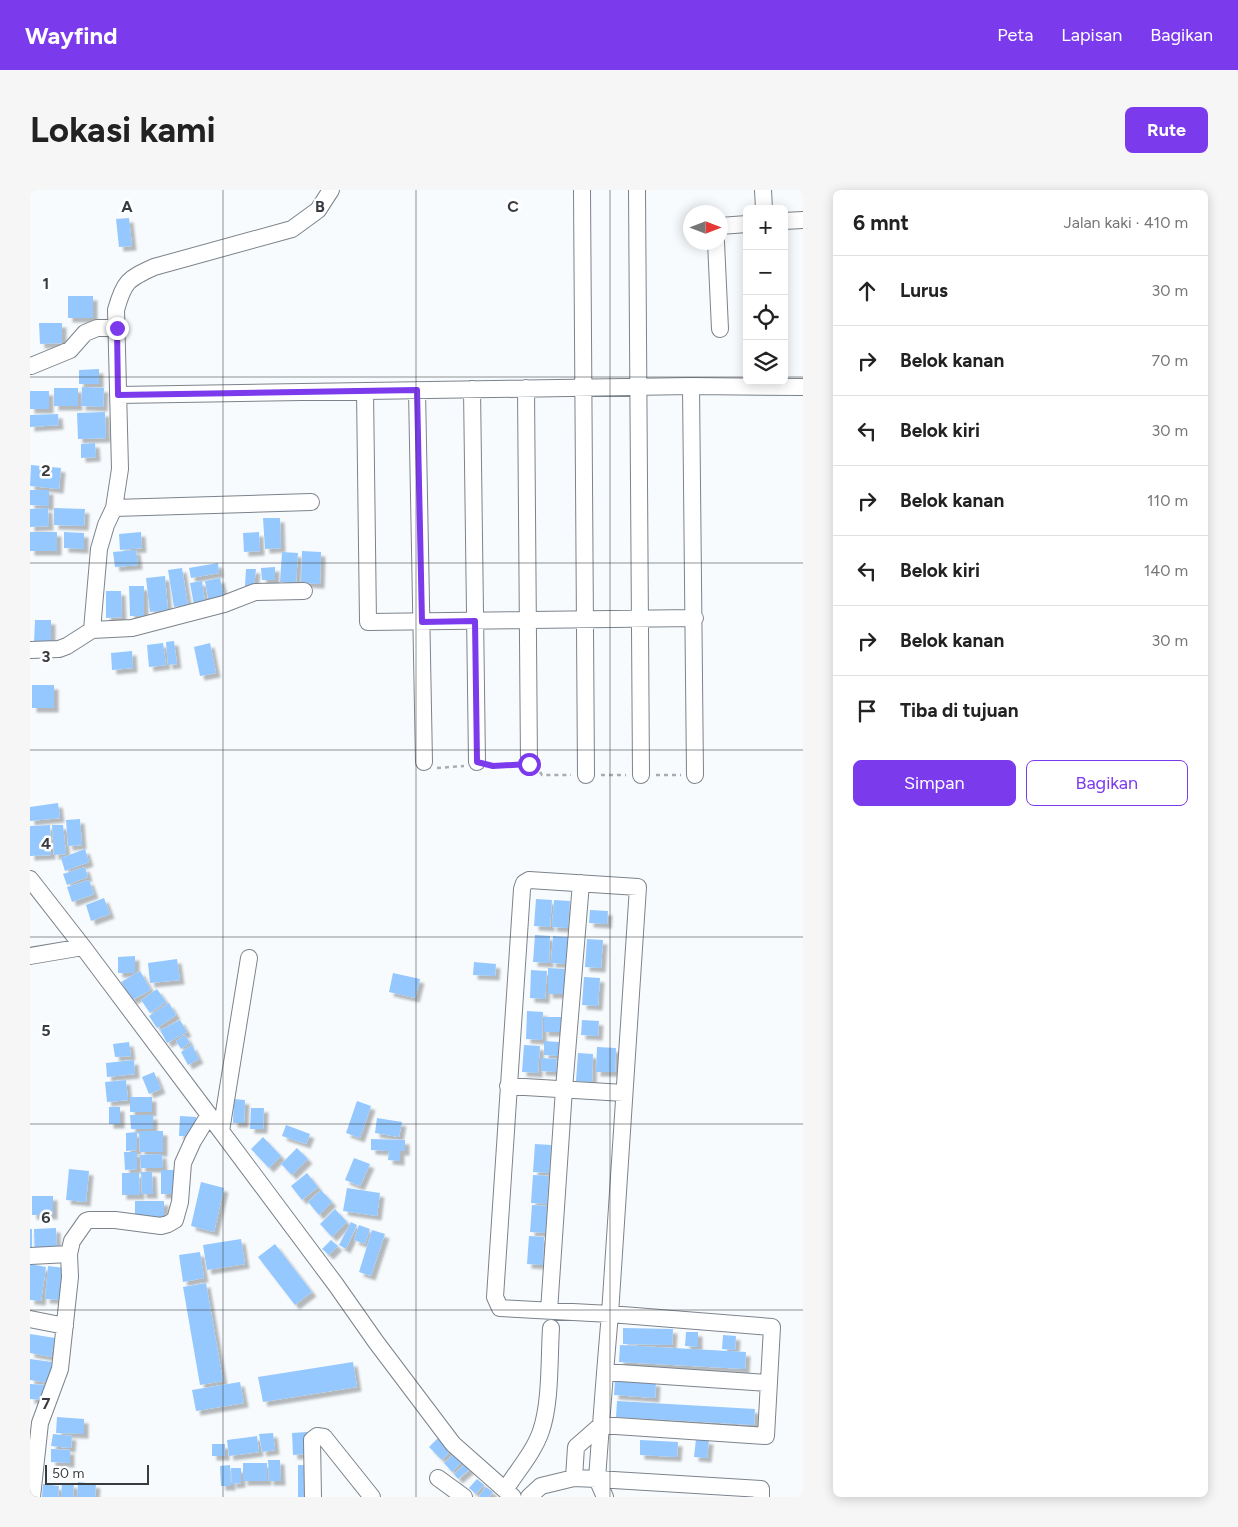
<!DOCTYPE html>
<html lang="id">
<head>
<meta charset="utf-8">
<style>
  body { margin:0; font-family:Figtree,sans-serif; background:#f6f6f6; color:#222 }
  .controls { position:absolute; right:15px; top:15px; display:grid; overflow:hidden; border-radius:8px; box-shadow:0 2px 12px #0003 }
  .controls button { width:45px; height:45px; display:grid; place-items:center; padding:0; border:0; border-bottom:1px solid #e0e0e0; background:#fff; color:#222; font:25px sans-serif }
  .compass { position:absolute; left:653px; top:15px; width:45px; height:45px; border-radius:50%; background:#fff; box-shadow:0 2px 12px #0003; rotate:90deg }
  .scale { position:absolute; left:15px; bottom:12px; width:104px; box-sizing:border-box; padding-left:5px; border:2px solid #383b3f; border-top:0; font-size:14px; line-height:18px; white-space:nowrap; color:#383b3f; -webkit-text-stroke:4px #fff; paint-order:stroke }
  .stop { position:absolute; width:15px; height:15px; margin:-11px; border:4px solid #7c3aed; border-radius:50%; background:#fff }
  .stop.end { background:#7c3aed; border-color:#fff; box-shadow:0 1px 5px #0008 }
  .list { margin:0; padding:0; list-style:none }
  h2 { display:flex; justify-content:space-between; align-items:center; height:65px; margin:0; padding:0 20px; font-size:21px }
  h2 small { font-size:16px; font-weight:400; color:#767676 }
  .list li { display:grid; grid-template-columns:32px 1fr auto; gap:15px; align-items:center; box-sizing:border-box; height:70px; padding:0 20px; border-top:1px solid #e0e0e0 }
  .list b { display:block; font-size:19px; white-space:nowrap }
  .list em { font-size:16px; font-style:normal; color:#767676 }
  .actions { display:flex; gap:10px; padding:15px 20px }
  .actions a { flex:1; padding:11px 0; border:1px solid #7c3aed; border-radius:8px; text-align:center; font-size:18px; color:#7c3aed }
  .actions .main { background:#7c3aed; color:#fff }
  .icon { flex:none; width:28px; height:28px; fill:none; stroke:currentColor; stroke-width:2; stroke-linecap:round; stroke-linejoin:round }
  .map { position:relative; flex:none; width:773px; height:1307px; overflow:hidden; border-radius:8px }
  header { display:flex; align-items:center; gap:30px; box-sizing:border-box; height:70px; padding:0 25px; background:#7c3aed; color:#fff }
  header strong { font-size:24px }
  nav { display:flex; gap:28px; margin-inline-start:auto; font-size:18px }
  .intro { display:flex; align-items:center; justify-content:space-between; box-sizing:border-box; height:120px; padding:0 30px }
  h1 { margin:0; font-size:35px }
  .button { padding:12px 22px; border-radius:8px; background:#7c3aed; color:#fff; font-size:18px; font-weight:700 }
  main { display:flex; gap:30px; padding:0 30px }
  aside { flex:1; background:#fff; border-radius:8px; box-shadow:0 2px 12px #0003 }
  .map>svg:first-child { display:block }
</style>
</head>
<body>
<header>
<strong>Wayfind</strong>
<nav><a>Peta</a><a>Lapisan</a><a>Bagikan</a></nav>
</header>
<div class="intro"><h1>Lokasi kami</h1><a class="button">Rute</a></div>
<main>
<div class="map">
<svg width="773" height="1307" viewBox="0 0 773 1307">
  <defs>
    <filter id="shadow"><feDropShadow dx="4.5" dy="4.5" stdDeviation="1" flood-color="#0004"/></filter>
  </defs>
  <rect width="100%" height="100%" fill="#f7fbfe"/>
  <!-- building -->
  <path fill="#94c8ff" filter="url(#shadow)" d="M99,28L102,56L89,57L86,29Z
    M38,106H63V128H38Z
    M9,133H32V153L10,154Z
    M69,179V194H49V180Z
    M52,197L74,198L73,217L51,216Z
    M24,198H48V216H24Z
    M0,201H19V219H0Z
    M75,222L76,248L48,249L47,223Z
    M28,224L29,235L0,237V225Z
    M65,253L66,267L51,268V254Z
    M1,275L31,278L29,299L0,296Z
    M0,300H19V316L0,315Z
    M18,318L19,336L0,337V319Z
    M24,318L55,319L54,336L24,335Z
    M233,328H250L251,358L235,359Z
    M0,342H27V361H0Z
    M34,342L54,343V359L34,358Z
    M111,342L112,358L90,360L89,344Z
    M229,342L230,361L214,362L213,343Z
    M106,360L108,375L85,377L83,362Z
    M272,361L291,362L290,394L271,393Z
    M252,362L268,363L266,393L250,392Z
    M188,373L189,383L161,388L159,378Z
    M245,377V390H232L231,378Z
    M152,378L158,415L144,417L138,380Z
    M216,379H226L224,397L215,396Z
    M135,386L138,420L120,422L116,388Z
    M190,388L195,411L179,414L175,391Z
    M172,391L175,412L164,415L160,393Z
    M99,396H114V426H100Z
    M76,401H91L92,427L76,428Z
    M5,430H21V453H4Z
    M144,451L147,474L138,475L136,452Z
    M133,453L136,475L119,477L117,455Z
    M180,453L186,483L170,486L164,457Z
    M102,461L103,478L82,480L81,463Z
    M2,495H24V518H2Z
    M28,613L30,628L0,631V617Z
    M50,629L52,655L38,656L36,630Z
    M20,635L21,665L0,666V636Z
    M22,635H33L36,664L24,665Z
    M55,659L59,672L35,681L31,668Z
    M55,677L58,687L37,695L33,684Z
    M59,690L64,704L42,712L37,697Z
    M74,708L80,724L61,731L56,715Z
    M506,709L522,710L520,737L504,736Z
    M524,710L540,711L538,738L522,737Z
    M560,720L578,721L577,734L559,733Z
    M505,745L520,746L519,773L503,772Z
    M523,746L538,747L537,774L521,773Z
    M557,749L573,750L571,778L555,777Z
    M105,766V783H88V767Z
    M147,769L150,790L120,793L118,773Z
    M444,772L466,774L465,786L443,785Z
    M518,778L535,779V804H518Z
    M501,780L517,781L515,809L500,808Z
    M110,781L121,800L102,810L91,792Z
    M363,783L390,789L385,808L359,802Z
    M554,787L570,788L568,816L552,815Z
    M127,799L136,812L120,823L111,810Z
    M139,813L146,825L127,838L119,826Z
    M497,821L513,822L512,850L496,849Z
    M514,827H531V842H514Z
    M150,830L157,842L137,853L130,840Z
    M552,830L569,831L568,846L551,845Z
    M155,845L160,853L151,859L146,851Z
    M514,851L529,852L528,866L514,865Z
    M99,852L101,866L85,867L83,854Z
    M162,855L169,869L158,875L151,862Z
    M494,855L510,856L508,883L492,882Z
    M567,857L586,858L585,882H566Z
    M548,863L563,864L562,892L546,891Z
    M511,868L527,869L526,882L511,881Z
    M104,870L105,884L77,887L76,873Z
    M124,882L131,899L119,904L112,887Z
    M96,890L98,910L77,912L75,892Z
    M100,907H122V922H100Z
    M204,909L215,910L214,933H203Z
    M327,911L341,916L330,948L316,943Z
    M79,917H90V934H79Z
    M221,918H234L233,939H220Z
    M100,925H123V939H101Z
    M150,926L166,927L165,946H149Z
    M347,928L372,932L369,947L345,943Z
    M256,935L280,944L276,954L252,946Z
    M109,941H133V962H110Z
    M107,942V960L96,961V943Z
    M233,947L251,966L239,978L221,959Z
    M341,949L375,950V961H370V971L358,970L359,961L341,960Z
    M505,954L521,955L519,983L503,982Z
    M267,958L278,969L262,985L251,974Z
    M94,962H107V979L95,980Z
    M132,964L133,978H111L110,965Z
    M324,968L340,974L330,996L315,990Z
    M39,979L59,981L56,1012L36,1010Z
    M131,980H149V1004H131Z
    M111,982H122L123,1004H112Z
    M92,983H109L110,1005H92Z
    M277,983L288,997L272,1010L261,996Z
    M503,985L519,986L517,1014L501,1013Z
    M171,992L194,998L184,1042L161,1036Z
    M317,998L350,1003L347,1026L313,1021Z
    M291,1000L302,1012L289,1025L278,1012Z
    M2,1006H23V1025H2Z
    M105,1011H134V1029H105Z
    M502,1015L517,1016L516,1043L500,1042Z
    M305,1019L317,1032L302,1047L290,1034Z
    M321,1032L327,1035L316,1059L309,1055Z
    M329,1035L340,1039L335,1054L324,1050Z
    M26,1038L27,1062L5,1063L4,1039Z
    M0,1039H2V1062L0,1063Z
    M342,1040L355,1044L341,1086L329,1082Z
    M499,1046L514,1047L513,1075L497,1074Z
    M211,1049L215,1074L177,1080L173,1055Z
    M301,1050L308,1056L299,1065L292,1059Z
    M245,1054L282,1102L265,1115L228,1067Z
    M170,1062L174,1088L153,1092L149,1065Z
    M0,1074L16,1077L11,1111L0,1110Z
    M18,1076L35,1078L32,1110L15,1109Z
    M176,1093L193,1191L170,1195L153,1097Z
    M593,1138L643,1139L642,1155L593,1154Z
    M656,1142H668V1157L655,1156Z
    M0,1144L25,1148L21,1167L0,1163Z
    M693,1145L706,1146L705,1160L692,1159Z
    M590,1155L716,1162L715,1179L589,1172Z
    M0,1169L22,1172L19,1193L0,1190Z
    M323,1172L327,1197L233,1212L228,1187Z
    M585,1190L626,1192L625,1208L584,1205Z
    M210,1192L214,1213L166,1221L162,1200Z
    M0,1194L17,1195L16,1210L0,1209Z
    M587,1211L725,1219L724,1235L586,1227Z
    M27,1227L54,1229V1244L26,1243Z
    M277,1242L278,1264L263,1265L262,1243Z
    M243,1243L245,1260L232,1262L229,1244Z
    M23,1244L42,1246L41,1258L21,1256Z
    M412,1244L424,1258L412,1270L399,1257Z
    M227,1246L229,1262L199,1266L197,1250Z
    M666,1249L679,1250L677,1268L664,1267Z
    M610,1250L648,1252L647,1267L610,1265Z
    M182,1254H195V1266H182Z
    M21,1259L40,1260V1273L21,1272Z
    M426,1262L434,1270L422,1282L414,1273Z
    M238,1270H250L251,1291H239Z
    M213,1273H237V1291H213Z
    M435,1274L440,1279L428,1289L424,1284Z
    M200,1275L201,1296H191L190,1276Z
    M268,1275H276V1307H268Z
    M201,1278H211V1293L202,1294Z
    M447,1289L454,1295L446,1304L439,1298Z
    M48,1292L66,1294L65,1307H47Z
    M32,1293L44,1294L43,1307H31Z
    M13,1294L29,1296L28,1307H12Z
    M456,1297L463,1302L459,1307H450L449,1306Z"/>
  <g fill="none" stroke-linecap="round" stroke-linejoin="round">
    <!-- minor casing -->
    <g stroke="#7c838b" stroke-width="18">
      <path id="minor" d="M552,0L556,585
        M607,0L611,585
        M733,0L734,19
        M754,31L773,30
        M690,36L717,34
        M686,52L690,139
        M1,176L40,160L55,143L67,138H87
        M661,196L665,585
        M496,198L499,574
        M442,199L447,572
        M387,200L394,572
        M335,201L338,432L665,428
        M88,205L661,196L773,197
        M84,318L281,312
        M62,440L69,359L76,335L84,318L90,279L86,120C94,91 98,89 124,77L262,39L288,20L301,0
        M0,460L29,459L37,456L62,440L102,438L194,414L225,402L274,401
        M0,689L53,757L179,925L306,1095L346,1152L423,1254L483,1307
        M0,766L53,757
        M478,896L594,903
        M191,941L219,768
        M0,1066L39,1064
        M519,1121L534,899L551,693
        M0,1129L35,1136
        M575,1182L739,1193
        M408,1288L434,1307
        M544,1288L546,1257L571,1235L736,1246L742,1137L580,1124L470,1118L465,1107L492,699L494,693L499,690L608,697L580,1124C575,1179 571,1234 567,1289L731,1299V1307
        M475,1300C487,1281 504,1262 511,1241C521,1212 519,1169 521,1138
        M2,1307L10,1233L30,1179L40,1087L39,1064L42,1051L56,1031L59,1030H85L131,1036L138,1034L145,1030L150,1012L153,973L163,951L179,925
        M283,1307L282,1250L287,1246L294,1247L342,1307
        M499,1307L511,1296L544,1288L567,1289L575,1307"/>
    </g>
    <!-- path -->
    <path stroke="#a9acb0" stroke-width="2.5" stroke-dasharray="4 4" stroke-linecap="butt" d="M460,575H484
      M407,578L434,576
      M510,582L512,585H541
      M571,585H596
      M626,585H651"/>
    <!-- minor -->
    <use href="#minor" stroke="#fff" stroke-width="16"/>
  </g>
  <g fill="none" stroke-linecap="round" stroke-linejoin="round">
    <!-- route -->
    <path stroke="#7c3aed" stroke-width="6" d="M87,138L88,205L387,200L392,432L445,431L447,572L463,576L499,574"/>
  </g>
  <!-- grid -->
  <path fill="none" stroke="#383b3f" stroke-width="1" stroke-opacity="0.55" d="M193,0V1307M386,0V1307M580,0V1307M0,187H717M754,187H773M0,373H773M0,560H773M0,747H773M0,934H773M0,1120H773"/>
  <g font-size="16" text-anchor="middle" font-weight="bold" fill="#383b3f" stroke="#fff" stroke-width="5" stroke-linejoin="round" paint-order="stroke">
    <text x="97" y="22">A</text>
    <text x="290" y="22">B</text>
    <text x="483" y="22">C</text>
    <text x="16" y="99">1</text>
    <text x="16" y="286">2</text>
    <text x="16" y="472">3</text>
    <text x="16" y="659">4</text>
    <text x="16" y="846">5</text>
    <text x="16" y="1033">6</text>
    <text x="16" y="1219">7</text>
  </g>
</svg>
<div class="controls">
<button>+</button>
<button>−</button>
<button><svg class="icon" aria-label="locate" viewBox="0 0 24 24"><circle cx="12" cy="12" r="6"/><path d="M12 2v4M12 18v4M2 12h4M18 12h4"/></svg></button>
<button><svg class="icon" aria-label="layers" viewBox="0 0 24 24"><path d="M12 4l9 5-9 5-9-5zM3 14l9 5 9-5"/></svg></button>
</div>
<svg class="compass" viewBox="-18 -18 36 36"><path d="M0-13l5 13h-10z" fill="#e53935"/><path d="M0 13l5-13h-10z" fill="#767676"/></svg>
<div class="scale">50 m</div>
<div class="stop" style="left:499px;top:574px"></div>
<div class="stop end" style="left:87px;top:138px"></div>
</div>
<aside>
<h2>6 mnt<small>Jalan kaki · 410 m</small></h2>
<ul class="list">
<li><svg class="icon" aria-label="ahead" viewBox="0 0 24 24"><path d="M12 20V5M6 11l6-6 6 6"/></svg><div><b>Lurus</b></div><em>30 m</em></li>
<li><svg class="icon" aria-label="right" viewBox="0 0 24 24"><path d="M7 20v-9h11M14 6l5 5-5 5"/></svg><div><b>Belok kanan</b></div><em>70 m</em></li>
<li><svg class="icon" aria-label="left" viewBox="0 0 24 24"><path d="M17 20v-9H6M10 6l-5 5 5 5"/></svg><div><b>Belok kiri</b></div><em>30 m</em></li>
<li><svg class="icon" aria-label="right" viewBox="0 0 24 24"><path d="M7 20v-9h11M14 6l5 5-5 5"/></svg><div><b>Belok kanan</b></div><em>110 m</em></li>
<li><svg class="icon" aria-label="left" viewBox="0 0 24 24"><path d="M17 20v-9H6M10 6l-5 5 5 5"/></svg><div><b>Belok kiri</b></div><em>140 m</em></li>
<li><svg class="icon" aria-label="right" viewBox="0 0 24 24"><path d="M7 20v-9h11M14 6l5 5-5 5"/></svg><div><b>Belok kanan</b></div><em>30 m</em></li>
<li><svg class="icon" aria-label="arrive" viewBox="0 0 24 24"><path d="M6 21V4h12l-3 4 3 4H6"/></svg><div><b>Tiba di tujuan</b></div></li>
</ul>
<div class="actions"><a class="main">Simpan</a><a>Bagikan</a></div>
</aside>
</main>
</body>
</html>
